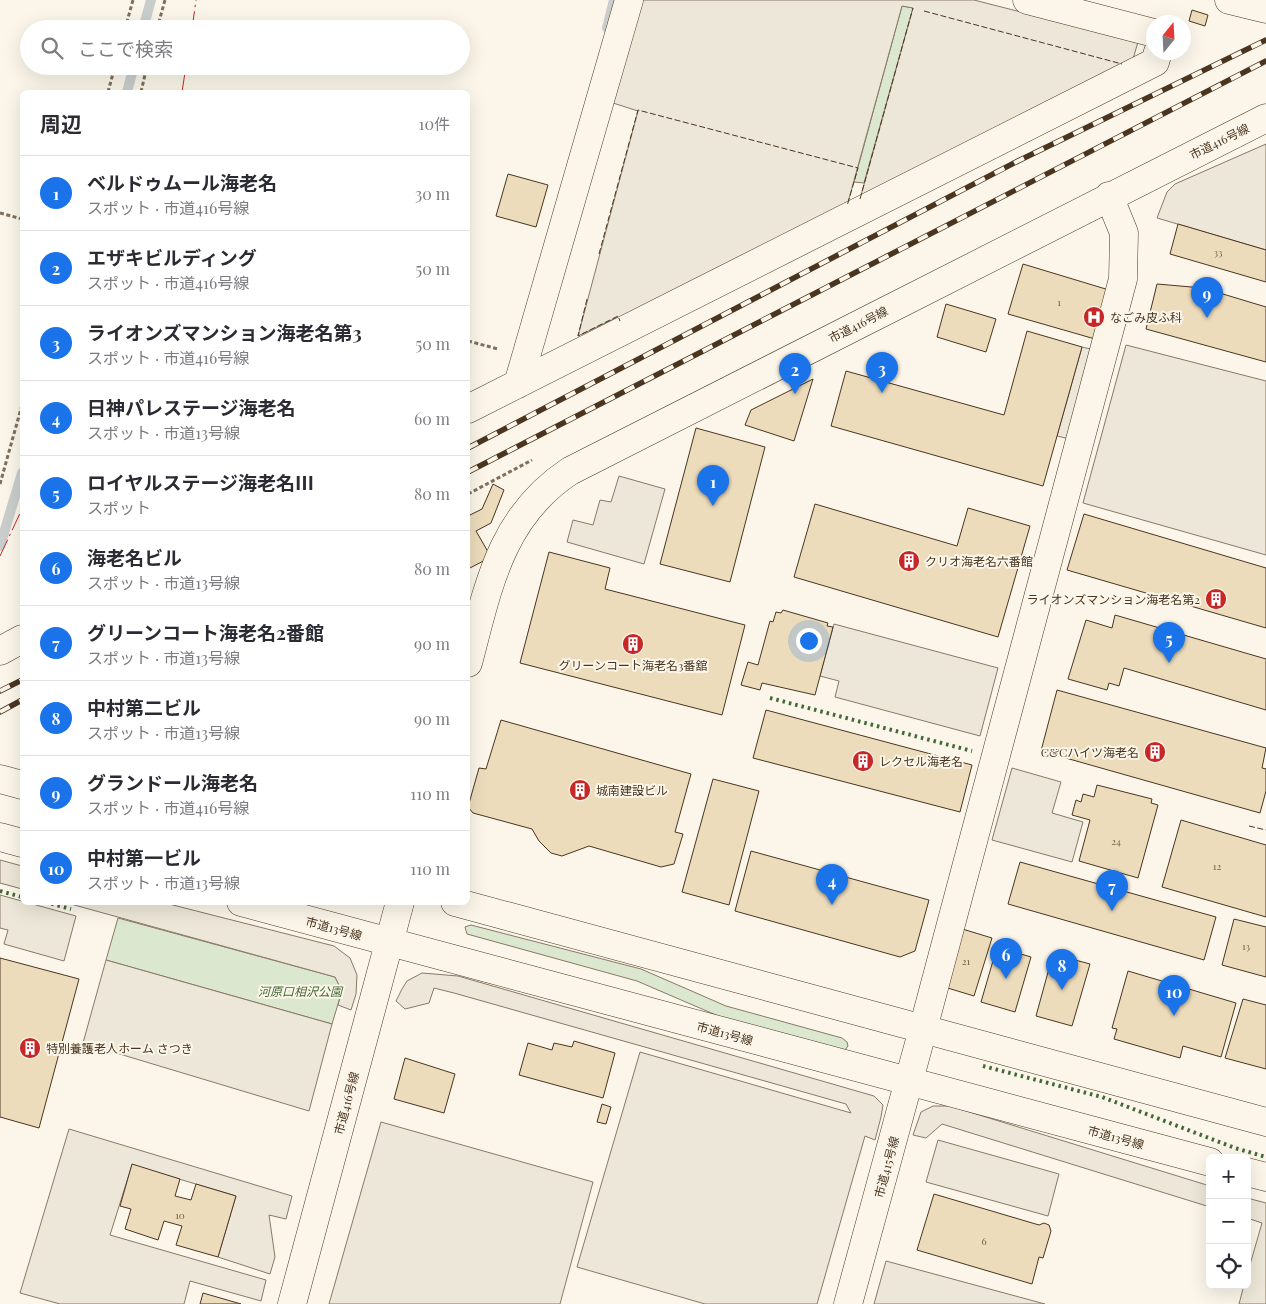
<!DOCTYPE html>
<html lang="ja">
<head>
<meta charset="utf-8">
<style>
  body { margin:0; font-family:"Playfair Display","Noto Sans JP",serif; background:#f2f2f3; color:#2b2b33 }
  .controls { position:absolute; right:15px; bottom:15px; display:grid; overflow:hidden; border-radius:8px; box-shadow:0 5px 20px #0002 }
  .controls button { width:45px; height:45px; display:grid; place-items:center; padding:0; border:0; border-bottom:1px solid #e1e1e2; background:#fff; color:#2b2b33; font:25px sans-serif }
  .compass { position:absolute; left:1146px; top:15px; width:45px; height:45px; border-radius:50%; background:#fff; box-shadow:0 5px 20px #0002; rotate:18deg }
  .you { position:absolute; left:808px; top:640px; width:18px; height:18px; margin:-12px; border:4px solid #fff; border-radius:50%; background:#1a73e8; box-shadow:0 0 0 8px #1a73e833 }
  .badge { display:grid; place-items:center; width:32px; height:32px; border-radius:50%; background:#1a73e8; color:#fff; font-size:16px; font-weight:700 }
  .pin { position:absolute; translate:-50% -41px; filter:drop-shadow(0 1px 2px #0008) }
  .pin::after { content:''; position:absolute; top:26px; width:18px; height:15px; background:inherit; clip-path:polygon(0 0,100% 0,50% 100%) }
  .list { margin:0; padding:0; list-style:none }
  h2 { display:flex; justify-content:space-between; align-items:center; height:65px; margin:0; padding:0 20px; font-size:21px }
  h2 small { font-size:16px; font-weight:400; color:#7c7c81 }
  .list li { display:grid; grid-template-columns:32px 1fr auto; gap:15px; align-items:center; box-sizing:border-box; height:75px; padding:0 20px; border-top:1px solid #e1e1e2 }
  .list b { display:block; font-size:19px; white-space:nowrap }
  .list p { margin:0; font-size:16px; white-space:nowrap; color:#7c7c81 }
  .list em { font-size:16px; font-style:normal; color:#7c7c81 }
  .icon { flex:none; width:28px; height:28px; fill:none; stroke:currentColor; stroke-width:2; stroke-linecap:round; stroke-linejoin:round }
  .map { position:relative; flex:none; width:1266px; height:1304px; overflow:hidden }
  .search { position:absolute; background:#fff; box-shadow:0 5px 20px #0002; left:20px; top:20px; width:450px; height:55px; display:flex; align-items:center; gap:12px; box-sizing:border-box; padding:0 18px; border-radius:28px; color:#7c7c81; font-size:19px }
  .panel { position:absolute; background:#fff; box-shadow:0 5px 20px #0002; left:20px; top:90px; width:450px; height:815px; border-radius:8px }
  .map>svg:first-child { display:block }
</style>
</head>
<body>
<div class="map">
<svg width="1266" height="1304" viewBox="0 0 1266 1304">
  <rect width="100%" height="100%" fill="#fbf6e9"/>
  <!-- green -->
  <path fill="#dce7d0" stroke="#887966" d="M902,6L913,8L864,183L854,182Z
    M118,918L335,977L342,991L332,1024L106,960Z
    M471,925L641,969L726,1006L842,1038L847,1042L848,1046L845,1050L838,1049L723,1018L637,981L467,934L465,927Z"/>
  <!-- parking -->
  <path fill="#ede7d9" stroke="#887966" d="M642,0H974L1138,42L1133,59L860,199L913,8L902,6L847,206L620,322L618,317L578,336L638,111L613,103Z
    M1266,144V250L1157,218L1167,192L1175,184Z
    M1126,345L1266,381V555L1083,503Z
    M1082,347L1095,350L1070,439L1057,436Z
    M619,476L665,489L644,564L567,542L573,520L593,525L600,500L611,502Z
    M834,624L998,668L980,736L835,697L839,681L820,676Z
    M1012,768L1061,782L1052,813L1083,822L1072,862L992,840Z
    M0,860L22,866V889L0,883Z
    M0,895L76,916L64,961L4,944L8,930L0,928Z
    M67,903H165L334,946L350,958L357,975L356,994L351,1010L338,1005L342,991L335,977Z
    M106,960L332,1024L309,1111L83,1043Z
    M422,973L458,976L874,1096L883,1105L881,1117L875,1140L865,1136L817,1304H705L577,1267L640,1052L851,1113L846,1104L454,993L434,988L429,1003L405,1009L396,1001L402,989L407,981Z
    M933,1106H950L1210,1186V1207L942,1124L926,1138L913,1135L921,1112Z
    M381,1122L593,1182L560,1304H329Z
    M69,1129L292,1196L286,1219L269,1215L275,1257L270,1274L218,1257L236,1196L132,1165L110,1235L266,1280L261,1301L190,1281L184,1304H60L20,1293Z
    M938,1140L1059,1174L1048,1216L926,1182Z
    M1247,1198L1266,1203V1304H1239L1244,1285H1247V1275L1262,1223L1247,1218Z
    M886,1261L1045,1304H874Z"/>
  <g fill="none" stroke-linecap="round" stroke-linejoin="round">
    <!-- stream -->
    <path stroke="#c9cecd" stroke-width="10" d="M607,28L614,0
      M143,29L151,0
      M127,92L134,66
      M0,546L22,473"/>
  </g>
  <!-- building -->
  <path fill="#ecdcbc" stroke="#4a3520" d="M1192,10L1208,15L1205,26L1189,21Z
    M508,174L548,185L536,227L496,216Z
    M1178,224L1266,250V282L1170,254Z
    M1023,264L1109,290L1095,339L1008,314Z
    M1157,284L1203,288L1266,307V362L1146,329Z
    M946,304L996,319L986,352L937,337Z
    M1027,331L1082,347L1043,486L831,426L846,371L1004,415Z
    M813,379L794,441L745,425L751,410Z
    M696,428L765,447L730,582L660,564Z
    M493,484L504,490L491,523L476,531L491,557L468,569V516L482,509Z
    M815,504L957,546L968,508L1030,526L998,637L794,577Z
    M1084,514L1266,568V628L1067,570Z
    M549,552L610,568L605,589L745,625L722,715L520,663Z
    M783,610L828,623L827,626L833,627L815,695L762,683L760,690L741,685L748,662L758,665L770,621L773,622L776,612L781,613Z
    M1115,615L1266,659V710L1124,668L1119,686L1109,683L1107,690L1068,679L1086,620L1112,628Z
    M1057,690L1266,748L1262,768L1266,769V791L1260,813L1041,751Z
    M766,710L972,765L960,812L753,758Z
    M501,720L691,774L675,832L683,834L674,864L661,867L589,846L562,856L551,853L539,841L532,829L473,813L468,807L479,768L486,769Z
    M713,779L759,791L729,905L682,892Z
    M1097,785L1152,799L1151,803L1158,805L1138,878L1079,861L1090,820L1072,815L1076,800L1081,802L1083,794L1094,797Z
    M1181,820L1266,845V917L1162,887Z
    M751,851L929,900L915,951L900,957L735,911Z
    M1020,862L1216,917L1204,960L1008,904Z
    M1234,919L1266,927V977L1222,965Z
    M959,928L992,938L974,996L941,986Z
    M997,947L1031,957L1015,1012L981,1002Z
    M1053,954L1090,964L1072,1026L1036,1016Z
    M0,958L79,979L39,1128L0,1117Z
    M1128,971L1236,1003L1221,1057L1183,1046L1180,1058L1114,1039L1117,1029L1112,1028Z
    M1243,999L1266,1005V1069L1225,1058Z
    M574,1041L615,1053L603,1098L519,1075L528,1043L552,1050L554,1043L572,1047Z
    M405,1058L455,1074L444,1113L394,1099Z
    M602,1104L611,1107L606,1124L597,1122Z
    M132,1164L180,1179L175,1196L191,1200L196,1184L236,1196L218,1257L176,1245L182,1226L164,1221L158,1240L125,1229L131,1209L120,1206Z
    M934,1194L1039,1225L1044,1223L1049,1225L1051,1231L1043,1258L1039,1257L1032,1284L917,1250Z
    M203,1293L241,1304H200Z"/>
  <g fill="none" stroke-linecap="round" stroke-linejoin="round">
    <!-- minor casing -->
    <g stroke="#4a3520" stroke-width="29">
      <path id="minor" d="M1027,0L1154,33
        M518,384L629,0
        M468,409L1155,62L1158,52
        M0,651L22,639
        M923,1029L1123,279L1124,233L1109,196"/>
    </g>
    <!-- tertiary casing -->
    <g stroke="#4a3520" stroke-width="29">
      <path id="tertiary" d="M468,663C488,588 500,517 570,471L1266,118
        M0,779L22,785
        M0,837L22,843
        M241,902L1210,1162
        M455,902L1266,1122
        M1247,1172L1266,1177
        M292,1304L400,902
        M848,1304L923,1029"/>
    </g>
    <!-- primary casing -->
    <g stroke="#4a3520" stroke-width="29">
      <path id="primary" d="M1229,0L1266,9"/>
    </g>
    <!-- path -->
    <path stroke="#7f6f5c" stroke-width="3" stroke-dasharray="4 2.5" stroke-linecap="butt" d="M125,29L133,0
      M157,29L165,0
      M108,92L115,66
      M141,92L147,66
      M0,213L22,219
      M468,341L498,349
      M0,484L22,405
      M468,494L532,460"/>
    <!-- minor -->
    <use href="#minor" stroke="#fbf6e9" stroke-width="28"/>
    <!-- tertiary -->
    <use href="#tertiary" stroke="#fbf6e9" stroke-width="28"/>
    <!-- primary -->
    <use href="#primary" stroke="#fbf6e9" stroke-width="28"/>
    <!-- rail casing -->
    <g stroke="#4a3520" stroke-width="5.5">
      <path id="rail" d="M468,448L1018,161L1266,40
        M468,472L1266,61
        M0,691L22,680
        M0,712L22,700"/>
    </g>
    <!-- rail -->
    <use href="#rail" stroke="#fbf6e9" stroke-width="4" stroke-dasharray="11" stroke-linecap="butt"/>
    <!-- hedge -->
    <path stroke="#436837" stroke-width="4" stroke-dasharray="2.5 4" stroke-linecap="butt" d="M770,698L972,751
      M0,891L22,897
      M45,902L71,909
      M983,1066L1102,1097L1235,1148L1266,1157"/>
    <!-- fence -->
    <path stroke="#4a3520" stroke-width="1" stroke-dasharray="6 2.5" stroke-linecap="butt" d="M924,11L1122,64
      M860,199L913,8
      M599,254L638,110L858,168L847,206
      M587,299L578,336L618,316L620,321
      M1249,826L1266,830"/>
    <!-- power -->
    <path stroke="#c62828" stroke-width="1" stroke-dasharray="18 4 2.5 4" stroke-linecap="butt" d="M192,29L196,0
      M182,92L186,66
      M0,556L22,509"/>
  </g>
  <!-- icons -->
  <defs>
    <g id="hospital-disc" transform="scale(1.125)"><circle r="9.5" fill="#c62828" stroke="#fbf6e9"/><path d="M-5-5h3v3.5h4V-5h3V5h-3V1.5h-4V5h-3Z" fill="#fff"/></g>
    <g id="building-disc" transform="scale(1.125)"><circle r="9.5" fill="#c62828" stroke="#fbf6e9"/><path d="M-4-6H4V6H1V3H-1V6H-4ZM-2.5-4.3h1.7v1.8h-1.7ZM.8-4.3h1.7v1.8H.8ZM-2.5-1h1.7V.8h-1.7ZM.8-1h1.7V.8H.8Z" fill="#fff"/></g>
  </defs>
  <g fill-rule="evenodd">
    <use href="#hospital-disc" x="1094" y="317"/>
    <use href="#building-disc" x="909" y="561"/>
    <use href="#building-disc" x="1216" y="599"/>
    <use href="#building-disc" x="633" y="644"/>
    <use href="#building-disc" x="1155" y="752"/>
    <use href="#building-disc" x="863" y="761"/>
    <use href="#building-disc" x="580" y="790"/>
    <use href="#building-disc" x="30" y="1048"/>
  </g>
  <g text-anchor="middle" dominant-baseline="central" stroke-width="4" stroke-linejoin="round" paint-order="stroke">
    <!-- number labels -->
    <g font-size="10" fill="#725f47">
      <text x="1218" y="252">33</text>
      <text x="1059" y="302">1</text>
      <text x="1116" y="841">24</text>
      <text x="1217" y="866">12</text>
      <text x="1246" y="946">13</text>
      <text x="966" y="961">21</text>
      <text x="180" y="1215">10</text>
      <text x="984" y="1241">6</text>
    </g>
    <!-- street labels -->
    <g font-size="12" fill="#4a3520" stroke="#fbf6e9">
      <text transform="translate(1219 141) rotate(-26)">市道416号線</text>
      <text transform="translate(858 324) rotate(-27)">市道416号線</text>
      <text transform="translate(334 928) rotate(15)">市道13号線</text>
      <text transform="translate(725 1033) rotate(15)">市道13号線</text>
      <text transform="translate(346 1103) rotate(-75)">市道416号線</text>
      <text transform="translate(1116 1137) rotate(15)">市道13号線</text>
      <text transform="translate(886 1167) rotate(-75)">市道415号線</text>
    </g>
    <!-- poi labels -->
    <g font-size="12" fill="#4a3520" stroke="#fbf6e9" text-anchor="start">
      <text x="1110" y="317">なごみ皮ふ科</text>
      <text x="925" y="561">クリオ海老名六番館</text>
      <text x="1200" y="599" text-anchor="end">ライオンズマンション海老名第2</text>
      <text x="633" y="665" text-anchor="middle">グリーンコート海老名3番舘</text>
      <text x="1139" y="752" text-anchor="end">C&amp;Cハイツ海老名</text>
      <text x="879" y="761">レクセル海老名</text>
      <text x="596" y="790">城南建設ビル</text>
      <text x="46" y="1048">特別養護老人ホーム さつき</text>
    </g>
    <!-- park labels -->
    <g font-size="12" font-style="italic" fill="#436837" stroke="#fbf6e9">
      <text x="300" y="991">河原口相沢公園</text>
    </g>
  </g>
</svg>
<div class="controls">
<button>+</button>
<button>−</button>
<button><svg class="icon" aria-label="locate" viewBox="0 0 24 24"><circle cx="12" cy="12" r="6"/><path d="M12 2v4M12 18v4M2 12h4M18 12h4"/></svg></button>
</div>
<svg class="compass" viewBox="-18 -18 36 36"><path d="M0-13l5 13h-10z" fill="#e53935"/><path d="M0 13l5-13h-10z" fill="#7c7c81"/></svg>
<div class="you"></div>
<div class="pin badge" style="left:713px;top:506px">1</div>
<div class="pin badge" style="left:795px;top:394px">2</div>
<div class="pin badge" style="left:882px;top:393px">3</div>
<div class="pin badge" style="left:832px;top:905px">4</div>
<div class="pin badge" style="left:1169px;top:663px">5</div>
<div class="pin badge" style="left:1006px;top:979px">6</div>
<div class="pin badge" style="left:1112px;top:911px">7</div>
<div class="pin badge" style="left:1062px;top:990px">8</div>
<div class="pin badge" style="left:1207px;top:318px">9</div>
<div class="pin badge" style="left:1174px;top:1016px">10</div>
<div class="search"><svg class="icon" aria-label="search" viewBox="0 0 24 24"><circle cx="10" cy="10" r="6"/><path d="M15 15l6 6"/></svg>ここで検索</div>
<section class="panel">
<h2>周辺<small>10件</small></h2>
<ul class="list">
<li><span class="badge">1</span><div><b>ベルドゥムール海老名</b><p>スポット · 市道416号線</p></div><em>30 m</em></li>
<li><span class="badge">2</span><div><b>エザキビルディング</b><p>スポット · 市道416号線</p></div><em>50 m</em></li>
<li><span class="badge">3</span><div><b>ライオンズマンション海老名第3</b><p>スポット · 市道416号線</p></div><em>50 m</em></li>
<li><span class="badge">4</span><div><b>日神パレステージ海老名</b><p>スポット · 市道13号線</p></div><em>60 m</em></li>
<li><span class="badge">5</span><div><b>ロイヤルステージ海老名Ⅲ</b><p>スポット</p></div><em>80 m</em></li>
<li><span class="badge">6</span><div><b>海老名ビル</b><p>スポット · 市道13号線</p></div><em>80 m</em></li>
<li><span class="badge">7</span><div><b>グリーンコート海老名2番館</b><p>スポット · 市道13号線</p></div><em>90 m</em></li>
<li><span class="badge">8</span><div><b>中村第二ビル</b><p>スポット · 市道13号線</p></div><em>90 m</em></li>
<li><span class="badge">9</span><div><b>グランドール海老名</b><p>スポット · 市道416号線</p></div><em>110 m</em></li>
<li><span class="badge">10</span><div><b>中村第一ビル</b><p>スポット · 市道13号線</p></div><em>110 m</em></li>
</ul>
</section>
</div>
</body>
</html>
